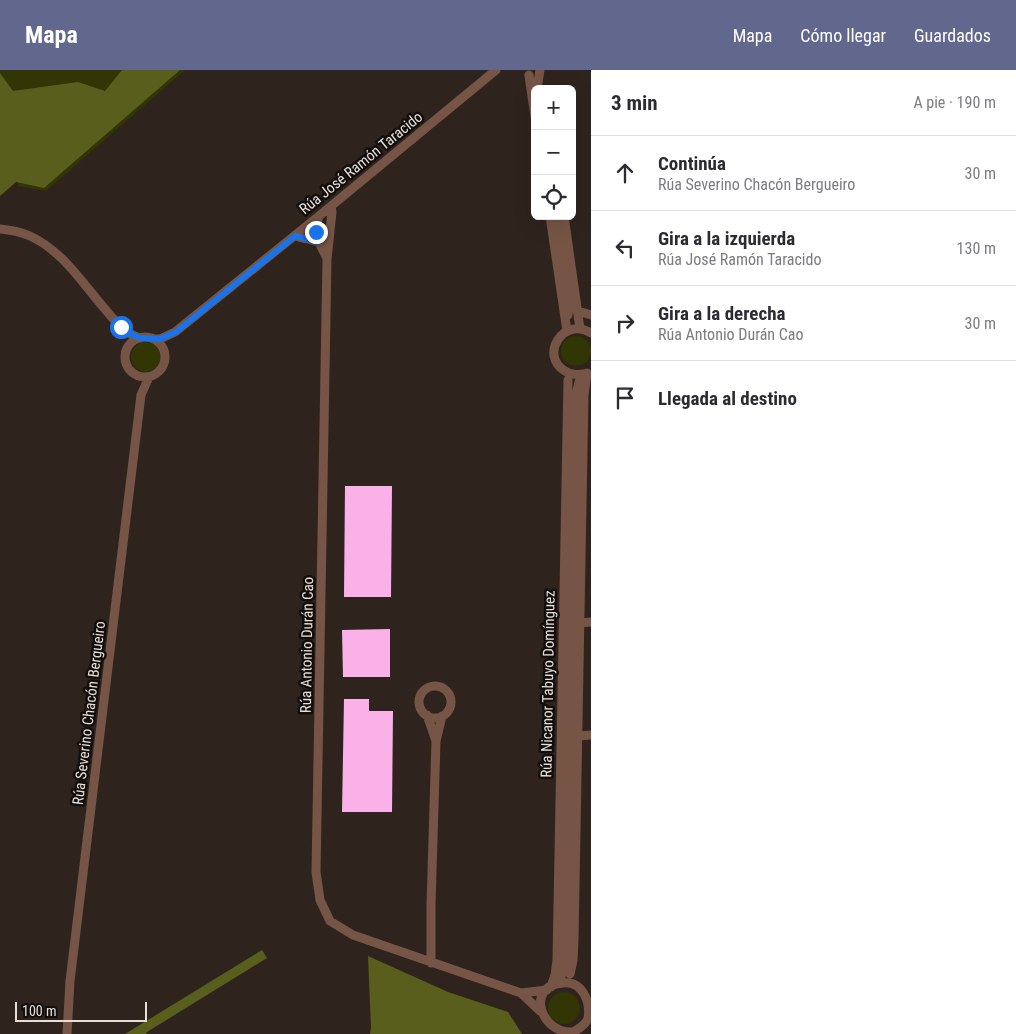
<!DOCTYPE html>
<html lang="es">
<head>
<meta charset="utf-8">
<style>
  body { margin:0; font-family:"Roboto Condensed",sans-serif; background:#f7f7f7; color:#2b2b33 }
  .controls { position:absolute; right:15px; top:15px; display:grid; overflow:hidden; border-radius:8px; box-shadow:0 5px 20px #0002 }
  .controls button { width:45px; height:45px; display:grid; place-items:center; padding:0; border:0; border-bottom:1px solid #e1e1e2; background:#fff; color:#2b2b33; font:25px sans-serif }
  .scale { position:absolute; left:15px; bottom:12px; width:132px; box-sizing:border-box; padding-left:5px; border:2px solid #e5ded9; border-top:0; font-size:14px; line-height:18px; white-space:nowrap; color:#e5ded9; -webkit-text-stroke:4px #130e0b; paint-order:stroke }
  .stop { position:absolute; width:15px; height:15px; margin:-11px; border:4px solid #1a73e8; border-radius:50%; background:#fff }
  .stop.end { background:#1a73e8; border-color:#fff; box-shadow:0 1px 5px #0008 }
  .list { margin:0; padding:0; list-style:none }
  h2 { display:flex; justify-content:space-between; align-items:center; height:65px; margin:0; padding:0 20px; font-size:21px }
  h2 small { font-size:16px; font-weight:400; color:#7c7c81 }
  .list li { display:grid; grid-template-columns:32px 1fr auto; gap:15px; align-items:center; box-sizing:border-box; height:75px; padding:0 20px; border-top:1px solid #e1e1e2 }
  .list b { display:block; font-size:19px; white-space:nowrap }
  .list p { margin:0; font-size:16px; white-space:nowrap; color:#7c7c81 }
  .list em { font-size:16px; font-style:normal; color:#7c7c81 }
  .icon { flex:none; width:28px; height:28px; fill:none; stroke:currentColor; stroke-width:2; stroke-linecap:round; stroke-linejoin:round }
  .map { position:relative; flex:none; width:591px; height:964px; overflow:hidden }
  header { display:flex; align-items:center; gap:30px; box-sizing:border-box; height:70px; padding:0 25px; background:#62678d; color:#fff }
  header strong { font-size:24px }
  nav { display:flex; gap:28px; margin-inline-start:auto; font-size:18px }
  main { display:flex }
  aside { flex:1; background:#fff }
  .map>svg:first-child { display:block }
</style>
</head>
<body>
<header>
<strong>Mapa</strong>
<nav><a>Mapa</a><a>Cómo llegar</a><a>Guardados</a></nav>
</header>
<main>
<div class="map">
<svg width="591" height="964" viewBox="0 0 591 964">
  <rect width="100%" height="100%" fill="#2f241d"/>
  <!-- green -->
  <path fill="#323504" d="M0,0H185L46,121L17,116L1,135L28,102L0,59Z
    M561 281a15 15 0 1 1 30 0a15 15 0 1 1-30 0Z
    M131 287a15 15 0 1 1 30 0a15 15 0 1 1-30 0Z
    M548 938a16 16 0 1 1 32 0a16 16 0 1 1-32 0Z"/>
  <!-- forest -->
  <path fill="#595e1d" d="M122,0H180L44,118L16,112L0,126V3L13,21L78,12L105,21Z
    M262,880L267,888L147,962L146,964H125Z
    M368,886L448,922L508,942L522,964H370L371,958Z"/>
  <!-- building -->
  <path fill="#fab1e8" d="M345,416H392L391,527H344Z
    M390,559V607H343L342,560Z
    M344,629H369V641H393L392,742H342Z"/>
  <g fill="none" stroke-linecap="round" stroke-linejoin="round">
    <!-- minor -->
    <path stroke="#765546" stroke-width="9" d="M529,5L535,47
      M537,19L540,0
      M331,136L332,142L327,189L316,802L320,830L330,851L353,865L521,923L547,920
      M319,146C312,163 319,173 327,188
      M550,146L567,261
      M557,146L570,230L568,245
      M564,146L580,259
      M0,159C10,160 21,162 30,166C63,181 82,213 105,239C115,251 125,264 140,268
      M295,166L318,172
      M578,241L591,245
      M125 287a20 20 0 1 1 40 0a20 20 0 1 1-40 0Z
      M154,269H160L175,262L319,146L496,0
      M584,304C578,305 571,305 565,301C539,286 563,246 591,263
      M579,553L591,552
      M419 632a16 16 0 1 1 32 0a16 16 0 1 1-32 0Z
      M427,645L436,671
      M578,666L591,665
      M431,893V835L436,671L442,646
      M570,904L573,890L574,870L584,325L587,303
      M559,913L566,890L576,324L581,305
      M551,917L555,905L557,890L568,310
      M521,923L540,941
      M67,964L70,911L141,325L149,307
      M571,964C577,959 584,957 588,949C591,931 582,911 563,913C525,915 540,964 573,962"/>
  </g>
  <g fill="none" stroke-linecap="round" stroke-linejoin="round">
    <!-- route -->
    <path stroke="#1a73e8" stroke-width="6" d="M121,257L135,266L140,268L160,269L176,262L295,166L318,172L316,162"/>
  </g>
  <g text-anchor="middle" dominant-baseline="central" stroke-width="5" stroke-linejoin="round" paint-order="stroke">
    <!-- street labels -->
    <g font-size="15" fill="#e5ded9" stroke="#130e0b">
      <text transform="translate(361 93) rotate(-39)">Rúa José Ramón Taracido</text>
      <text transform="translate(307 575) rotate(-89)">Rúa Antonio Durán Cao</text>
      <text transform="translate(548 614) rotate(-89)">Rúa Nicanor Tabuyo Domínguez</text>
      <text transform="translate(89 643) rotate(-83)">Rúa Severino Chacón Bergueiro</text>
    </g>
  </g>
</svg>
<div class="controls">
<button>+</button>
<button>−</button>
<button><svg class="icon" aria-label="locate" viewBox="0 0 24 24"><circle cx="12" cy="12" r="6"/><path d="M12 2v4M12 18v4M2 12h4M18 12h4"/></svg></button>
</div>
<div class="scale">100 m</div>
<div class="stop" style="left:121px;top:257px"></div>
<div class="stop end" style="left:316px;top:162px"></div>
</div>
<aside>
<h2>3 min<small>A pie · 190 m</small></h2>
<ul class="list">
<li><svg class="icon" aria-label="ahead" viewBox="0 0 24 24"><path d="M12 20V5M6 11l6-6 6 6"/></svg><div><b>Continúa</b><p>Rúa Severino Chacón Bergueiro</p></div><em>30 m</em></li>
<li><svg class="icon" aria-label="left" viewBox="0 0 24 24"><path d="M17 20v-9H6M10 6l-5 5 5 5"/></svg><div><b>Gira a la izquierda</b><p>Rúa José Ramón Taracido</p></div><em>130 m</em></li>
<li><svg class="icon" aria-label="right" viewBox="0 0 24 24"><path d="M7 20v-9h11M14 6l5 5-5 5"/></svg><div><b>Gira a la derecha</b><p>Rúa Antonio Durán Cao</p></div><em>30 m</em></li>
<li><svg class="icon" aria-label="arrive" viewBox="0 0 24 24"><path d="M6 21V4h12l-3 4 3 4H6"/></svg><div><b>Llegada al destino</b></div></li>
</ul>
</aside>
</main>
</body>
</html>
